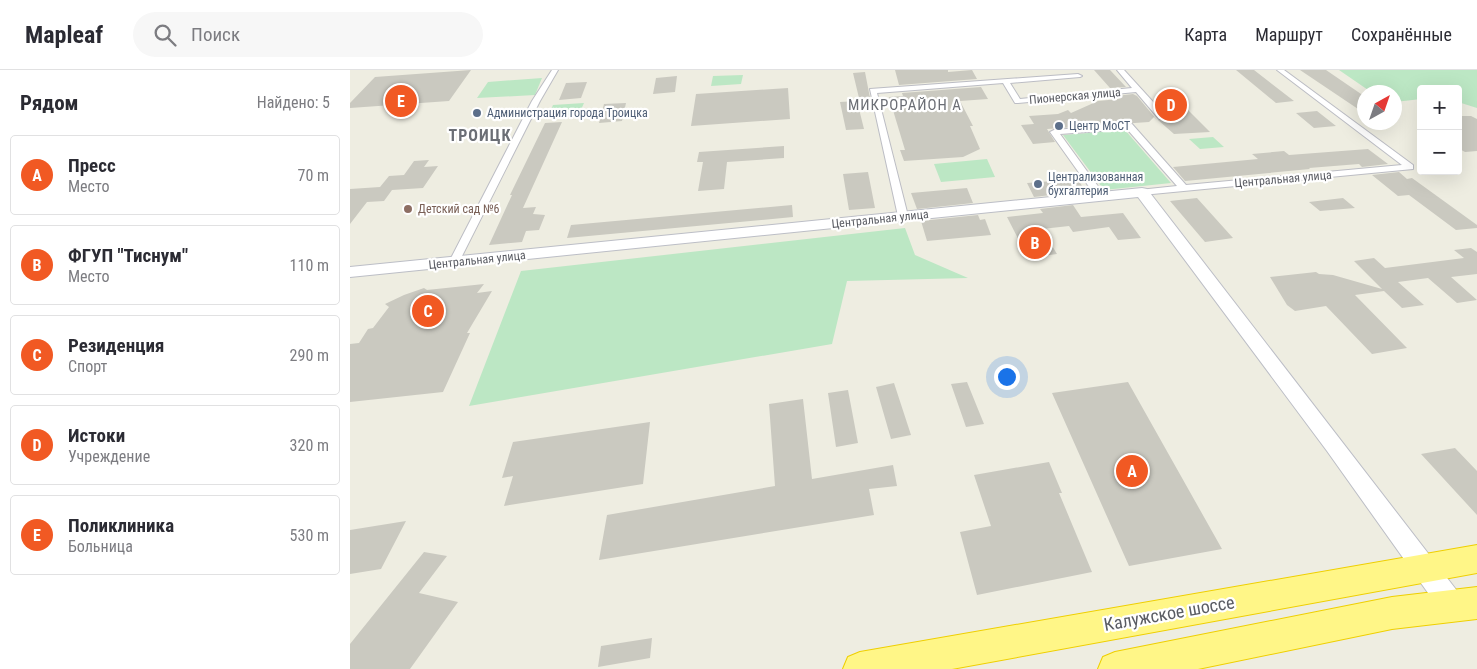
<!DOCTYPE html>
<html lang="ru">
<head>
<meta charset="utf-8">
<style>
  body { margin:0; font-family:"Roboto Condensed",sans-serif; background:#f7f7f7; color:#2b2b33 }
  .controls { position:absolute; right:15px; top:15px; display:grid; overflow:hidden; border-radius:5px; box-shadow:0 5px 20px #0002 }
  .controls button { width:45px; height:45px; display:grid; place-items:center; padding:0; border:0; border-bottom:1px solid #e1e1e2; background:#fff; color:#2b2b33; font:25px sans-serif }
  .compass { position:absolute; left:1007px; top:15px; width:45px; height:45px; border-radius:50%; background:#fff; box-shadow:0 5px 20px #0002; rotate:40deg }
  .you { position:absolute; left:656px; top:306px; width:18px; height:18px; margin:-12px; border:4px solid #fff; border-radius:50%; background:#1a73e8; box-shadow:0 0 0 8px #1a73e833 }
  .badge { display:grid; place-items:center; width:32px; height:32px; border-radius:50%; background:#f15923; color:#fff; font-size:16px; font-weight:700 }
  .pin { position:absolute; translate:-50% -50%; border:2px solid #fff; box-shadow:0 1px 5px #0006 }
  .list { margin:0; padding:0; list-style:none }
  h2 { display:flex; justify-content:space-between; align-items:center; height:65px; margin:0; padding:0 20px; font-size:21px }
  h2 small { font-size:16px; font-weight:400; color:#7c7c81 }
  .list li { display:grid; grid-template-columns:32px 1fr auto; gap:15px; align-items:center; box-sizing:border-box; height:80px; margin:0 10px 10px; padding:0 10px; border:1px solid #e1e1e2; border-radius:5px }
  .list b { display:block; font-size:19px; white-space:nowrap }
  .list p { margin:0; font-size:16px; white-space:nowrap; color:#7c7c81 }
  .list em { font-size:16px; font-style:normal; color:#7c7c81 }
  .icon { flex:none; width:28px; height:28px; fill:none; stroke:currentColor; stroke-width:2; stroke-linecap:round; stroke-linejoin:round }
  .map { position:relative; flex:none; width:1127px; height:599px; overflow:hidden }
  header { display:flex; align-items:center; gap:30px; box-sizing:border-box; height:70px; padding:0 25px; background:#fff; border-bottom:1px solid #e1e1e2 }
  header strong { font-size:24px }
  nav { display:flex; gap:28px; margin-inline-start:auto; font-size:18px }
  .search { width:350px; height:45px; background:#f7f7f7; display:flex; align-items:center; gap:12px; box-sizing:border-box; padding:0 18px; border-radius:28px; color:#7c7c81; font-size:19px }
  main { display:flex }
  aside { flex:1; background:#fff }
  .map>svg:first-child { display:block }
</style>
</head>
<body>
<header>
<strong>Mapleaf</strong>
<div class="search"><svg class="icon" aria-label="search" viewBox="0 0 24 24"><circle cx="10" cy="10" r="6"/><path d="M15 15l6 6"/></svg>Поиск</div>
<nav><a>Карта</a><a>Маршрут</a><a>Сохранённые</a></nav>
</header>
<main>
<aside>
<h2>Рядом<small>Найдено: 5</small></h2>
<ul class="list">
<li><span class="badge">A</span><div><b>Пресс</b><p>Место</p></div><em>70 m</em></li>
<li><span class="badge">B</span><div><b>ФГУП &quot;Тиснум&quot;</b><p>Место</p></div><em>110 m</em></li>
<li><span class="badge">C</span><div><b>Резиденция</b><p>Спорт</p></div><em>290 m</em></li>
<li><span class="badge">D</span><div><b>Истоки</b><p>Учреждение</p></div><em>320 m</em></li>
<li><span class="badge">E</span><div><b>Поликлиника</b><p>Больница</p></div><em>530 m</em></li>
</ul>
</aside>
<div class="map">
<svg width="1127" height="599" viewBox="0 0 1127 599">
  <rect width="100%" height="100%" fill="#eeede1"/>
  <!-- green -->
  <path fill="#bce7c4" d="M989,0H1127V38L1108,32V19H1071V29L1045,32L1044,22H1021Z
    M393,5L391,14L361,16L363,6Z
    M192,8L185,25L127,28L138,12Z
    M234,33L229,44L198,47L203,35Z
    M775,60L821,113L754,120L713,65Z
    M863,67L874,77L850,79L839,69Z
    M637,89L645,107L591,112L584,94Z
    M555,158L565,185L618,208L497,211L482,274L119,336L171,201Z"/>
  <!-- building -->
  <path fill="#cac9c0" d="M121,0L99,31L0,38V33L25,7Z
    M545,0H598V2L622,0L627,9L549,15Z
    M744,0H760L776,17L760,18Z
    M886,0H904L944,31L926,33Z
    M950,0H976L1014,26V43Z
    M515,2L520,28H509L503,3Z
    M327,6L325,22L303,24L306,8Z
    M237,12L231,28L209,30L216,13Z
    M631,17L638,29L610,31L623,56H620L630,79L613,87L554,91L550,80H555L539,27L553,26L552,23Z
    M438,18L440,49L341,56L346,24Z
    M783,24L787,26L807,50L804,47L799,52L697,59L705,72L683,74L671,55L684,54L679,46L708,44L718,40L721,43L748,31L769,29L766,26Z
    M507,31L514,59L496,60L490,32Z
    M829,31L860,62L824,64L808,50H816L817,45L806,33Z
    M276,33L272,51L249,53L254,34Z
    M967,41L986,56L964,58L946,43Z
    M1108,46H1121L1127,49V81L1115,82L1108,78Z
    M212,52L173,138L186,137L183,144L195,145L189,160L176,161L172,172L139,175L162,125H160L195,53Z
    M434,76V88L377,92L374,119L348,121L353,92H347L349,82Z
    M1018,79L1038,94L1012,97L1009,94L959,98L960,99L835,111L823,97L908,89L902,84L934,81L939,85Z
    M79,90L74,97L88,96L73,118L42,120L34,131L17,132L0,154V119L30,117L39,106L54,105L64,91Z
    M518,102L525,138L499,140L493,104Z
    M1049,102L1057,109L1062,108L1127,155V158L1106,160L1059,125L1048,126L1022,105Z
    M728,109L735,121L684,127L677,113Z
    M617,118L623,133L567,139L561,123Z
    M847,128L883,168L855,172L820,131Z
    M993,128L1005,138L970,141L959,132Z
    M442,135L443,147L217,168L221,155Z
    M723,135L731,147L773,143L791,168L768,170L759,157L723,162L719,156L692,159L707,184L678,188L657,147L693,143L690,139Z
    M628,145L630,150L635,149L641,165L577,171L571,151Z
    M1121,178L1127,182V204L1101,207L1127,230L1107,233L1078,208L1048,212L1074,235L1052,238L1034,221L1005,225L1057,278L1022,284L976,236L945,241L937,235L920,207L966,202L969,204L983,205L1032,219L1004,191L1024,188L1035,198L1114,188L1104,180Z
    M134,214L127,223L142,221L117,263H120L93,322L0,332V274L9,273L18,259L23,258L39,237L35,234L54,225L74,218L77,220Z
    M617,312L634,354L616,357L601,314Z
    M778,312L872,479L779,496L702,323Z
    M544,313L561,365L541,369L526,317Z
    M498,320L508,373L486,377L478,323Z
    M453,329L462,409L543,395L547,416L519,419L524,445L249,490L257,445L425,416L419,334Z
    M300,352L293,414L154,436L163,406L152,408L163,372Z
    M1105,378L1127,401V445L1071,384Z
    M699,392L712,423H709L742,502L627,525L610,462L641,456L624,405Z
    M56,451L31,499L0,504V460Z
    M74,482L97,486L69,523L108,532L60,599H0V574Z
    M302,568L300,588L248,597L251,576Z"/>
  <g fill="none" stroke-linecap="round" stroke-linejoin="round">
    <!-- street casing -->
    <g stroke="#bcbdc4" stroke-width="2">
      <path id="street" d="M202,0H208L190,31L109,192L104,195L100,194L99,192L182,31Z
        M767,0H774L815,45V49H809L786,22L668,33H665L653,13L527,23L558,146L553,149L548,146L520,19L728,4L732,6L730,7L660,13L670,29L782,18Z
        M927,0H934L1063,95V99L792,125L789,124V120L827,116L777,59L710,64L755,126L750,129L747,128L700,62L704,60L782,54L836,115L1052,95Z"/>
    </g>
    <!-- secondary casing -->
    <g stroke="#bcbec6" stroke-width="2">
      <path id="secondary" d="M792,118L797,119L1111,526L1115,535L1111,544L1102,547L1093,544L977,381L788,127L0,207V197Z"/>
    </g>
    <!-- highway casing -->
    <g stroke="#efcf00" stroke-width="2">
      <path id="highway" d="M1127,475V503L602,599H493L498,587L510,582Z
        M1127,517V549L1042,559L848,599H748L753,587L765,582L1042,527Z"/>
    </g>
    <!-- street -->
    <use href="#street" fill="#fff" fill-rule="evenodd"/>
    <!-- secondary -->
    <use href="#secondary" fill="#fff" fill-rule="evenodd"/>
    <!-- highway -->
    <use href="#highway" fill="#fff687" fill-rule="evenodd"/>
  </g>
  <!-- markers -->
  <g fill="#5c6f8a" stroke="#fff" stroke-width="2">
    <circle cx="127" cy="43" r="5"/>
    <circle cx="709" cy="56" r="5"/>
    <circle cx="688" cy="114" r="5"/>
  </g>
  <circle fill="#8d6e63" stroke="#fff" stroke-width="2" cx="58" cy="139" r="5"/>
  <g text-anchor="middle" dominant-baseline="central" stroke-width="4.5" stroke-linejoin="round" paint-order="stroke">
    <!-- far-street labels -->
    <g font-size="12" fill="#5a5c63" stroke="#fff">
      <text transform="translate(725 26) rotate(-5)">Пионерская улица</text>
      <text transform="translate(933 109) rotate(-5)">Центральная улица</text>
      <text transform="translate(530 149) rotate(-6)">Центральная улица</text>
      <text transform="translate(127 190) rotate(-6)">Центральная улица</text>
    </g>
    <!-- far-service labels -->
    <g font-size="12" fill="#4e5e75" stroke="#fff" text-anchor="start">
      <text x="137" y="43">Администрация города Троицка</text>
      <text x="719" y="56">Центр МоСТ</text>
      <text x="698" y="107">Централизованная<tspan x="698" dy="14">бухгалтерия</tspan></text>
    </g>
    <!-- far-education labels -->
    <g font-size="12" fill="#785e54" stroke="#fff" text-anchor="start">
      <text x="68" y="139">Детский сад №6</text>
    </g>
    <!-- far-quarter labels -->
    <g font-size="15" letter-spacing="1" fill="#6b6e75" stroke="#fff">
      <text x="555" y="35">МИКРОРАЙОН А</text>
    </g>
    <!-- far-district labels -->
    <g font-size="16" font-weight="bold" letter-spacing="1" fill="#6b6e75" stroke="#fff">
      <text x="130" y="65">ТРОИЦК</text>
    </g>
    <!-- near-street labels -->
    <g font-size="18" fill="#5a5c63" stroke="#fff">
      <text transform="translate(819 543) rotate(-10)">Калужское шоссе</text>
    </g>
  </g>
</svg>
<div class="controls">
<button>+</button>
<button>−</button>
</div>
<svg class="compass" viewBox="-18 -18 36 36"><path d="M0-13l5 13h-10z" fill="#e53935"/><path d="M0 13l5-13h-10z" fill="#7c7c81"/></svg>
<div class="you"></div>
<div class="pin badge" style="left:782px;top:401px">A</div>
<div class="pin badge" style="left:685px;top:173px">B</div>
<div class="pin badge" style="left:78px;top:241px">C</div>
<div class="pin badge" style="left:821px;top:35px">D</div>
<div class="pin badge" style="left:51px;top:31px">E</div>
</div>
</main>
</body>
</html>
